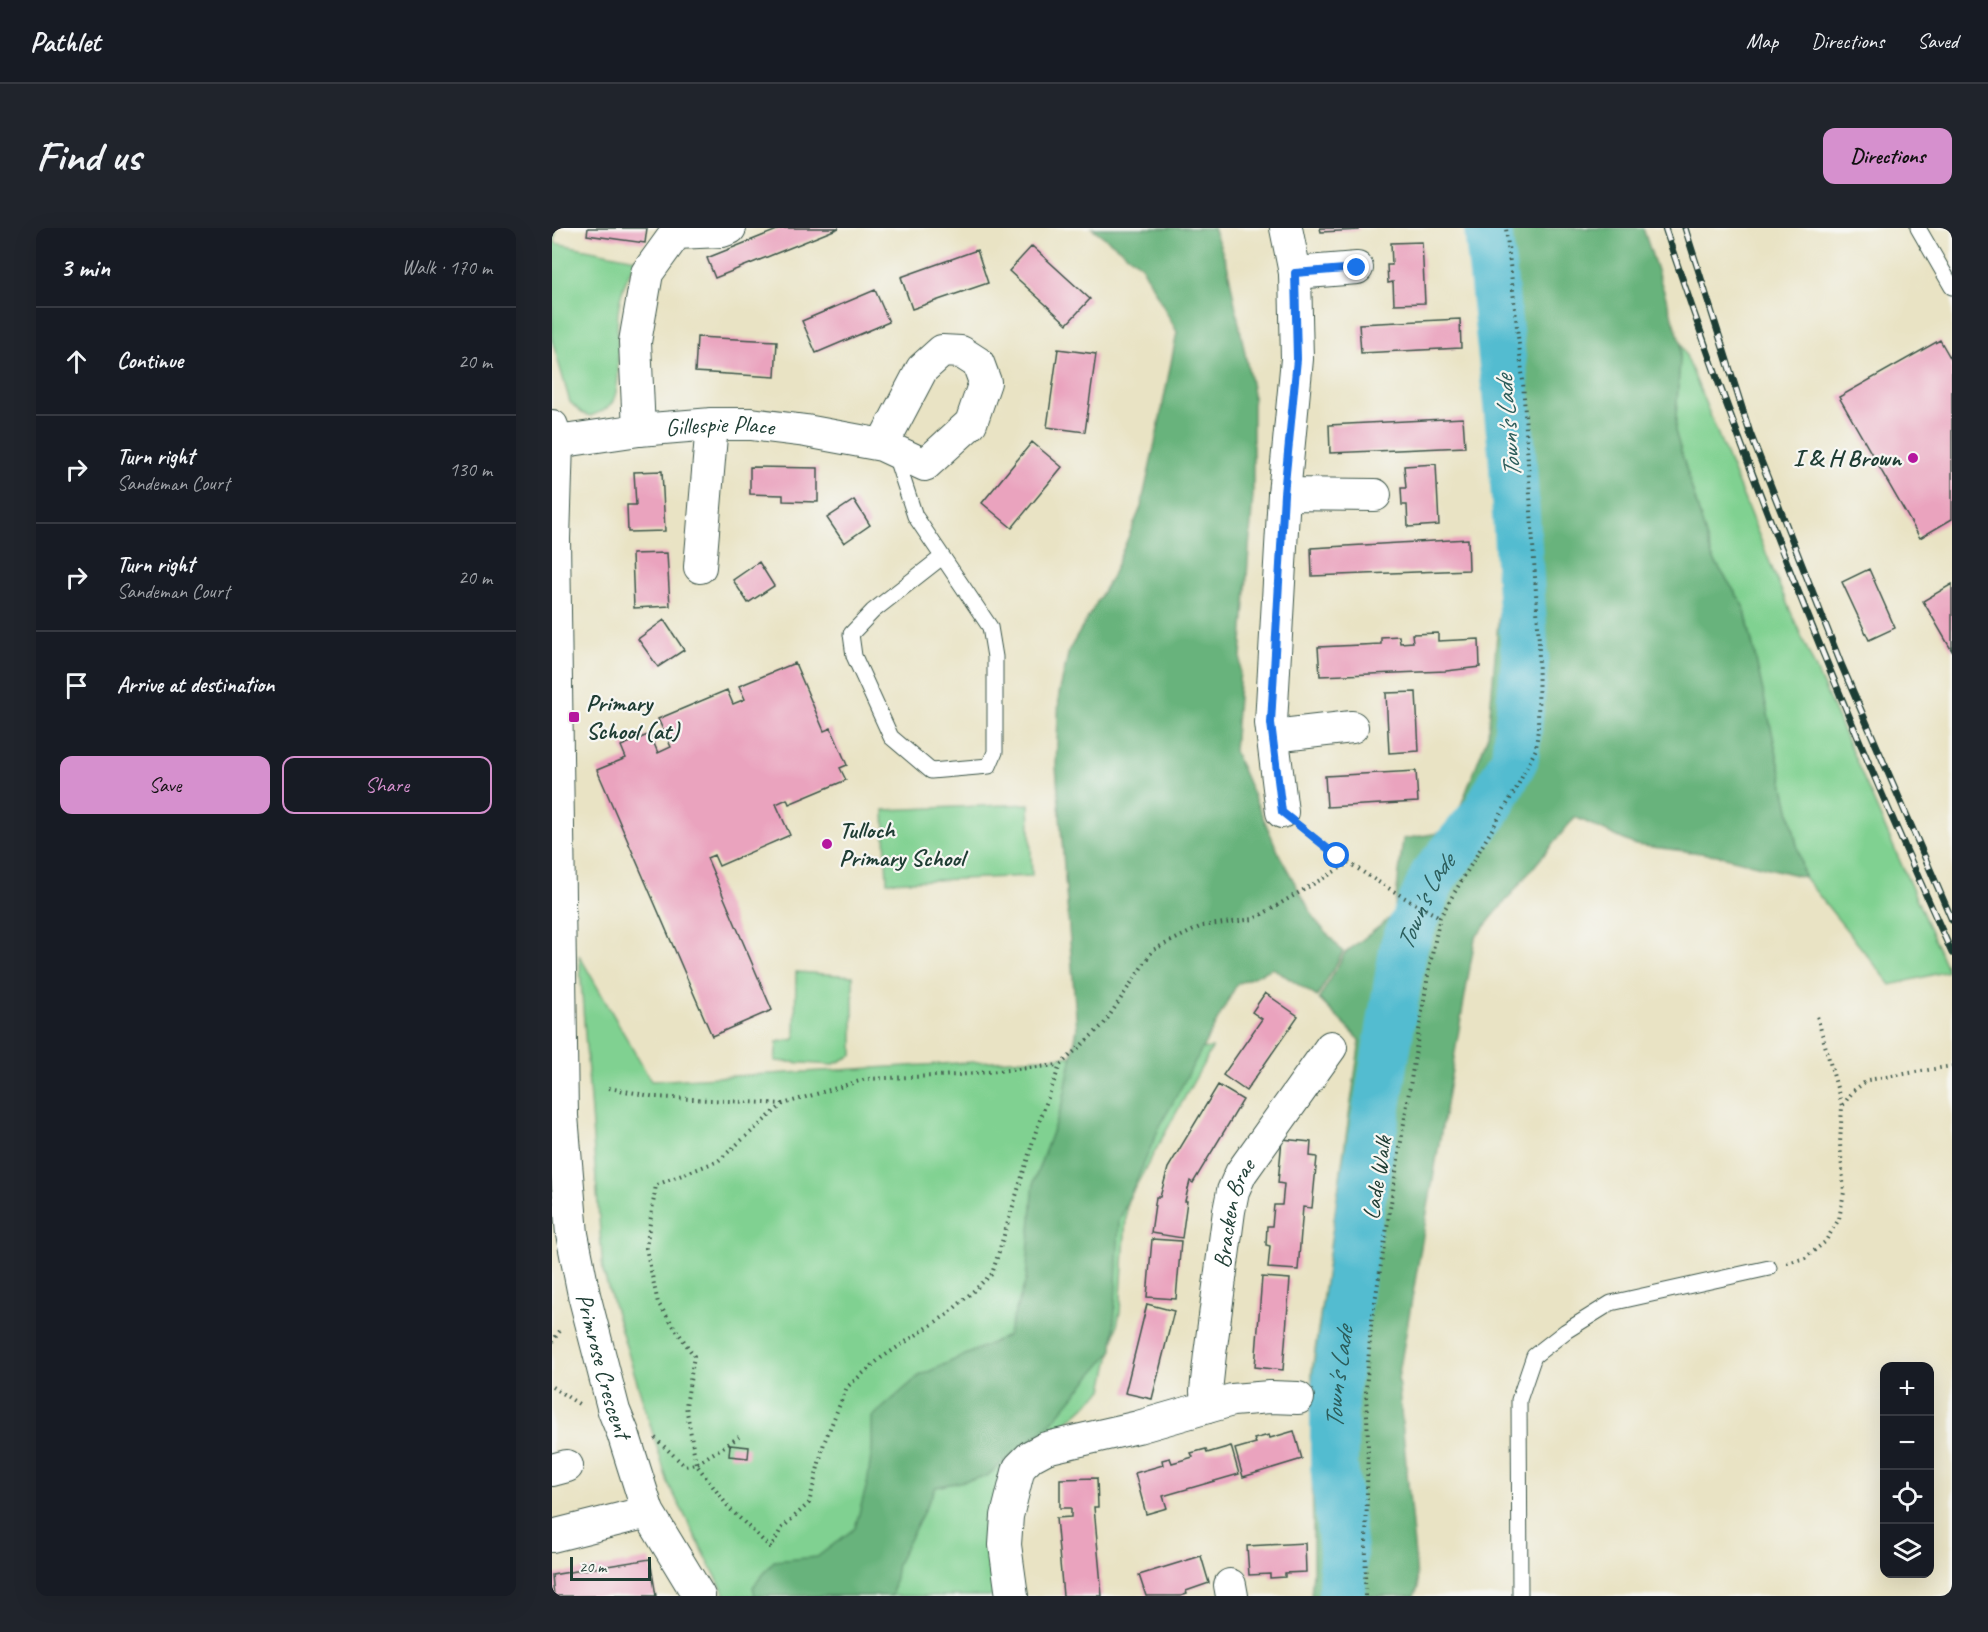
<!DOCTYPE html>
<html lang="en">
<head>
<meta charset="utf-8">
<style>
  body { margin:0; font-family:Caveat,sans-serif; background:#20242c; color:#f1f3f6 }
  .controls { position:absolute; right:18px; bottom:18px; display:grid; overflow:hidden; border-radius:12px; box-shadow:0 6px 24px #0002 }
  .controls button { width:54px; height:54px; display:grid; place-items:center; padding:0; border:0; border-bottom:2px solid #363941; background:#171b24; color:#f1f3f6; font:30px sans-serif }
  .scale { position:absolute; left:18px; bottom:15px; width:81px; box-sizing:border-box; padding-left:6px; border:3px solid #1f3d34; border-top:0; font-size:16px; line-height:21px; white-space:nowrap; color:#1f3d34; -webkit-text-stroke:4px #f6f6f2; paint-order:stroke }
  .stop { position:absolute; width:18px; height:18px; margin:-14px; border:4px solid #1a73e8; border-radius:50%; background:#fff }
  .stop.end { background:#1a73e8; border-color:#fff; box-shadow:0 2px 6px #0008 }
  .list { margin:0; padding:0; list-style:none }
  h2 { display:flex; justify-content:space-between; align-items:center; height:78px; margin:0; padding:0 24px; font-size:26px }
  h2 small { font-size:20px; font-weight:400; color:#9ea1a6 }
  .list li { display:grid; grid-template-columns:39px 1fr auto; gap:18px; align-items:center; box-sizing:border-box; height:108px; padding:0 24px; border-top:2px solid #363941 }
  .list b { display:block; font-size:22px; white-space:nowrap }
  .list p { margin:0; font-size:20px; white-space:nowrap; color:#9ea1a6 }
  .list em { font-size:20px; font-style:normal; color:#9ea1a6 }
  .actions { display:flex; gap:12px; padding:18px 24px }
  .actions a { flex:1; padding:14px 0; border:2px solid #d690ce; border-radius:12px; text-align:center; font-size:21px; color:#d690ce }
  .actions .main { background:#d690ce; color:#111 }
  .icon { flex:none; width:33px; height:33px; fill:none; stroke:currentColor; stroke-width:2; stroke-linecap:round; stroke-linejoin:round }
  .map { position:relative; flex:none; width:1400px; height:1368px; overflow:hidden; border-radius:12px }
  header { display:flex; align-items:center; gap:36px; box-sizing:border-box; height:84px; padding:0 30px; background:#171b24; border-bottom:2px solid #363941 }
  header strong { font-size:28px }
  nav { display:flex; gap:33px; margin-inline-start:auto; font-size:21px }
  .intro { display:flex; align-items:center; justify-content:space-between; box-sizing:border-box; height:144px; padding:0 36px }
  h1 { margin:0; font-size:42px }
  .button { padding:15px 27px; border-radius:12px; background:#d690ce; color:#111; font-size:21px; font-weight:700 }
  main { display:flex; gap:36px; padding:0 36px }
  aside { flex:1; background:#171b24; border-radius:12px; box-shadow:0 6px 24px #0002 }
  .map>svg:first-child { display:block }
</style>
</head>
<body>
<header>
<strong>Pathlet</strong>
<nav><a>Map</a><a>Directions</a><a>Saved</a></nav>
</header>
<div class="intro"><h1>Find us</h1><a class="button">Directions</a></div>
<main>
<aside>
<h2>3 min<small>Walk · 170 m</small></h2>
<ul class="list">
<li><svg class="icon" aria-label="ahead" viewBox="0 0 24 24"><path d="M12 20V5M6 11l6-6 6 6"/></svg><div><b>Continue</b></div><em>20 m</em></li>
<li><svg class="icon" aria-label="right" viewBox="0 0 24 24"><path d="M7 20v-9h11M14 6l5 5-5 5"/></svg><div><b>Turn right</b><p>Sandeman Court</p></div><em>130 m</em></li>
<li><svg class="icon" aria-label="right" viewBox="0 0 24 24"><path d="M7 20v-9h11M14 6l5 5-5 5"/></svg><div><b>Turn right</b><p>Sandeman Court</p></div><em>20 m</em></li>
<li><svg class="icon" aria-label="arrive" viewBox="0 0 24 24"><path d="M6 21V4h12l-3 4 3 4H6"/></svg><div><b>Arrive at destination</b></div></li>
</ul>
<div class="actions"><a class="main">Save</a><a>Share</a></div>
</aside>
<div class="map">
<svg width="1400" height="1368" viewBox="0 0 1400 1368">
  <rect width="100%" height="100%" fill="#f6f6f2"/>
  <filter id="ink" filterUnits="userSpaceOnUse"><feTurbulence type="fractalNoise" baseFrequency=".0167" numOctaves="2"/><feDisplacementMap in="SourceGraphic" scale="12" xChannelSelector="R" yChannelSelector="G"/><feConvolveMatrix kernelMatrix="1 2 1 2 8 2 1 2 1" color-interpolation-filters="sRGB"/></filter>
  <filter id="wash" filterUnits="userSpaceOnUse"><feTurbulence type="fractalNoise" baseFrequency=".008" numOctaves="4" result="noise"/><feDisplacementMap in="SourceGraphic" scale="24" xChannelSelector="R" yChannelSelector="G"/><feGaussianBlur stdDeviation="1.35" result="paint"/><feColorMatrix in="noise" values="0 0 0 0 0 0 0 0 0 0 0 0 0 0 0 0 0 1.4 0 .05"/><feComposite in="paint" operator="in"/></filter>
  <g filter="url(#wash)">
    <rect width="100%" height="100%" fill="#e9e3c4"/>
    <!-- green -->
    <path fill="#80d191" stroke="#508762" stroke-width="1.5" d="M0,0H4L3,15L84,31C75,50 68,63 66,84C63,107 71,154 61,173C58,181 46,185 38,188L30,185L18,174L0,112Z
      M1129,115L1227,357L1396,743L1339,757L1252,649L1192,378L1160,329L1123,203Z
      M477,576L480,648L335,654L332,582Z
      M27,727L99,853L660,820L575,974L568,1084L551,1162L461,1242L435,1302L451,1368H174L116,1255L51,1043Z
      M244,744L301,748V827L280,837L223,833L225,814L243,811Z"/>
    <!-- forest -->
    <path fill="#68b37b" stroke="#447858" stroke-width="1.5" d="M540,0H661L675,36L701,165V267L682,523L728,628L764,693L791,724L765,769L721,740L685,756L607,900L567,993L561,1122L501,1193L435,1248L384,1259L345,1336L340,1368H203L201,1359L222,1333L265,1329L303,1300L315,1256L320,1222V1189L367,1148L455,1108L474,1052L482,953L511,874L525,801L504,538L507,466L517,422L559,350L589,279L606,201L625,104L589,37Z
      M919,0H1091L1129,115L1123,203L1160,329L1192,378L1252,649L1165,627L1083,617L1023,589L923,710L846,1151L866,1360L862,1368H759L761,1344L760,1144L808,812L767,771L793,725L842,687L851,611L899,603L936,507L956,283Z"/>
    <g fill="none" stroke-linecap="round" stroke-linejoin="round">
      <!-- river -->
      <path stroke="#53bcd0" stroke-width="48" id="s1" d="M790,1368L791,1323L782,1237V1170L808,981L852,717L882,647L934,584L963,530L973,431L960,223L936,0"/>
    </g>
    <g id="blocks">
      <!-- building -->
      <path fill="#eaa3be" d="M36,0H95L93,15L35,7Z
        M230,0H287L163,50L155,30Z
        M768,0H807V2L769,4Z
        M870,14L873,75L842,76L841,54L836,55L835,37H840L839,15Z
        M480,18L538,71L515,96L457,43Z
        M425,22L436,55L360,81L349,49Z
        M323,62L337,94L264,125L250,93Z
        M908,91L909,120L809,125L807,96Z
        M145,109L225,113L223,149L143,144Z
        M1388,112L1400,133V291L1368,310L1287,169Z
        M506,121L544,126L533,204L495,199Z
        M911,190L913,219L778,225L777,197Z
        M480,214L510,239L460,300L430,275Z
        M884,236L887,297L856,299L855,277H850L849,260H854L852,238Z
        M198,239L266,240V274L231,273V267L198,266Z
        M110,243L113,303L76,304L75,277H84L82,244Z
        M302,272L318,297L292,315L275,290Z
        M916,311L917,342L760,348L759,320Z
        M115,325L118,378L82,380L80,326Z
        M207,334L222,358L196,375L181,352Z
        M1317,341L1343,400L1317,412L1290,354Z
        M1400,356V423L1371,373Z
        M112,392L132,422L106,439L86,411Z
        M886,405V413L927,411L928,439L894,443L768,448L766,419L829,416V409L847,408L848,415L861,414L860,406Z
        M243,435L272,503L279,500L295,537L288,540L294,552L237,576L235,571L224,576L238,607L167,638L162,627L155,630L220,782L160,808L45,542L74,530L69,518L98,506L106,525L119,519L106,491L175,462L181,476L193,471L187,458Z
        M864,464L867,523L837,525L834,465Z
        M864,543L866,574L775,579L773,548Z
        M713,765L746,788L694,863L671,847L710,791L700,784Z
        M666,857L691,872L641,955L638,953L633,973H635L630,1010L599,1005L604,969H608L616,940Z
        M730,911L759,914L758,928L765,929L760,980L751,979L746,1042L716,1040L718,1018L714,1017L715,998H720L722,977H730L732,956L726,955Z
        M600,1011L629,1013L624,1071L595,1069Z
        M710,1049L738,1051L731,1142L703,1139Z
        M595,1076L622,1083L600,1171L573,1165Z
        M742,1203L750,1231L691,1249L683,1221L704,1215L702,1211L717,1207L718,1210Z
        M178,1217L197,1219L196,1230L177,1228Z
        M679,1218L687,1246L611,1268L615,1280L594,1286L583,1245L611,1237L610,1232L618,1230L620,1235L641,1229L639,1225L654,1221L655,1225Z
        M545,1250L546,1279H542L550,1368H511L504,1290L519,1289V1280H508V1251Z
        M753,1315L754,1344L733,1345V1349L718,1350V1346L697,1347L695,1318Z
        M649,1328L657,1355L634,1363L635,1366L629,1368H594L587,1347Z
        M98,1331L104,1368H2L0,1347Z"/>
    </g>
  </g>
  <g filter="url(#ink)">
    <use href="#blocks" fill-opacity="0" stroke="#3d564a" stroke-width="1.5"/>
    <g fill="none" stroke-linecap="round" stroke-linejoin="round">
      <!-- lane casing -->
      <g stroke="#3d564a" stroke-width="17">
        <path id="lane" d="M1366,0L1400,59
          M342,224L363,288L438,399L443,429V524L437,538L379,543L339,509L302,428L299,406L321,383L390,329
          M968,1368L967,1172L982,1128L1014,1103L1059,1075L1217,1040"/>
      </g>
      <!-- street casing -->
      <g stroke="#3d564a" stroke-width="34">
        <g id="street">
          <path d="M743,45L805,40"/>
          <path id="s2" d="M0,198L5,214L2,311L10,888L20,1006L32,1067L62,1183L71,1205L96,1284L147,1368"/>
          <path d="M87,202L83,114L95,45L124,5L170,3L178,0"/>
          <path id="s3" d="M5,214L87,202L160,196H199L254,203L330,217L373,237L419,195L433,154L426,135L409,124L390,123L370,141L330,217"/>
          <path d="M732,266L823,267"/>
          <path d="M148,339L160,196"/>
          <path d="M721,508L800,499"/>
          <path d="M730,584L719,495L732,266L745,131L743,45L734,0"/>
          <path id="s4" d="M655,1179L654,1163L658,1126L677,983L681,963L689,945L779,819"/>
          <path d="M0,1242L15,1238"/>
          <path d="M0,1308L96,1284"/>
          <path d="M678,1357L680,1368"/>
          <path d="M460,1368L453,1317L455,1288L467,1240L479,1228L494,1220L586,1199L680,1172L718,1169L746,1170"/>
        </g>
      </g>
      <!-- path -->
      <path stroke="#3d564a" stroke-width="4" stroke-dasharray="1.5 4.5" stroke-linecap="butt" d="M753,602C795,636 840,664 888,689
        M57,860L104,869L231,876L314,851L405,847L507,837
        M231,876L166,933L104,957L94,1020L106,1075L142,1128L134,1178L144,1236L178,1281L219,1320L229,1301L257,1275L272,1215L295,1159L329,1130L396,1086L440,1046L485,900L508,837L552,796L601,722L650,698L702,691L797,635
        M1291,877L1301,863L1316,852L1400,838
        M1235,1035L1253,1030L1273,1014L1287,991L1292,964L1288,916L1290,878L1265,788
        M0,1114L10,1100
        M0,1159L30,1178
        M103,1210L133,1238L144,1236L187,1209
        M813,1368L816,1213L814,1162L819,1098L877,741L888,689L964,561L984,521L986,500L987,414L971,153L954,0"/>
      <!-- lane -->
      <use href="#lane" stroke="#fff" stroke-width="15"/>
      <!-- street -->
      <use href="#street" stroke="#fff" stroke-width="32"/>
      <!-- rail casing -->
      <g stroke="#1f3d34" stroke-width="7">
        <path id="rail" d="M1113,0C1195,247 1293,488 1400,725
          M1133,0L1198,205L1289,436L1400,692"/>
      </g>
      <!-- rail -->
      <use href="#rail" stroke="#f6f6f2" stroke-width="4.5" stroke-dasharray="14" stroke-linecap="butt"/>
    </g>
  </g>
  <g fill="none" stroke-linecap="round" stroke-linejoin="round" filter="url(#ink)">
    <!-- route -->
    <path stroke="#1a73e8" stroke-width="8" d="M785,628L730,584L719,495L732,266L745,131L743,45L805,40"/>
  </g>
  <!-- markers -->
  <g fill="#b5179e" stroke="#f6f6f2" stroke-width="2">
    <circle cx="1361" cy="230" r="6"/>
    <rect x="16" y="483" width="12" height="12" rx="3"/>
    <circle cx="275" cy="616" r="6"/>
  </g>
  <g text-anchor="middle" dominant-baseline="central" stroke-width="4.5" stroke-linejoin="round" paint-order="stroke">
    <!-- street labels -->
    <g font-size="24" fill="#1f3d34" stroke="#f6f6f2">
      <text stroke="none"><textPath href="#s3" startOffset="164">Gillespie Place</textPath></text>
      <text transform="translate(825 950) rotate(-81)">Lade Walk</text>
      <text stroke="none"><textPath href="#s4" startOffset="196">Bracken Brae</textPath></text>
      <text stroke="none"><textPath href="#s2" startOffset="945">Primrose Crescent</textPath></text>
    </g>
    <!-- poi labels -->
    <g font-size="24" font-weight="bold" fill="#1f3d34" stroke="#f6f6f2" text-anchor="start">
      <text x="1349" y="230" text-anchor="end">I &amp; H Brown</text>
      <text x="34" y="475">Primary<tspan x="34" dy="28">School (at)</tspan></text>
      <text x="287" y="602">Tulloch<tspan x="287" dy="28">Primary School</tspan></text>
    </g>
    <!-- water labels -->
    <g font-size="26" font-style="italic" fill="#2c5d5b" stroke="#f6f6f2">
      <text transform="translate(956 199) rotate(-95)">Town's Lade</text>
      <text stroke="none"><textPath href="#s1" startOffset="705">Town's Lade</textPath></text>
      <text stroke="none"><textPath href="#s1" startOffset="219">Town's Lade</textPath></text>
    </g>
  </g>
</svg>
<div class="controls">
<button>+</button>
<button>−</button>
<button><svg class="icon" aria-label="locate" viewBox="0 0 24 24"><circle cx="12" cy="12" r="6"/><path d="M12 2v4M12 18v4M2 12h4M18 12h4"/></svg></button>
<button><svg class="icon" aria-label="layers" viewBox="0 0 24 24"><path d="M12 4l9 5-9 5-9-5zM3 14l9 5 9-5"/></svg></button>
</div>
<div class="scale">20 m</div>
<div class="stop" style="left:785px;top:628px"></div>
<div class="stop end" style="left:805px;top:40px"></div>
</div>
</main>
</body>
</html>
